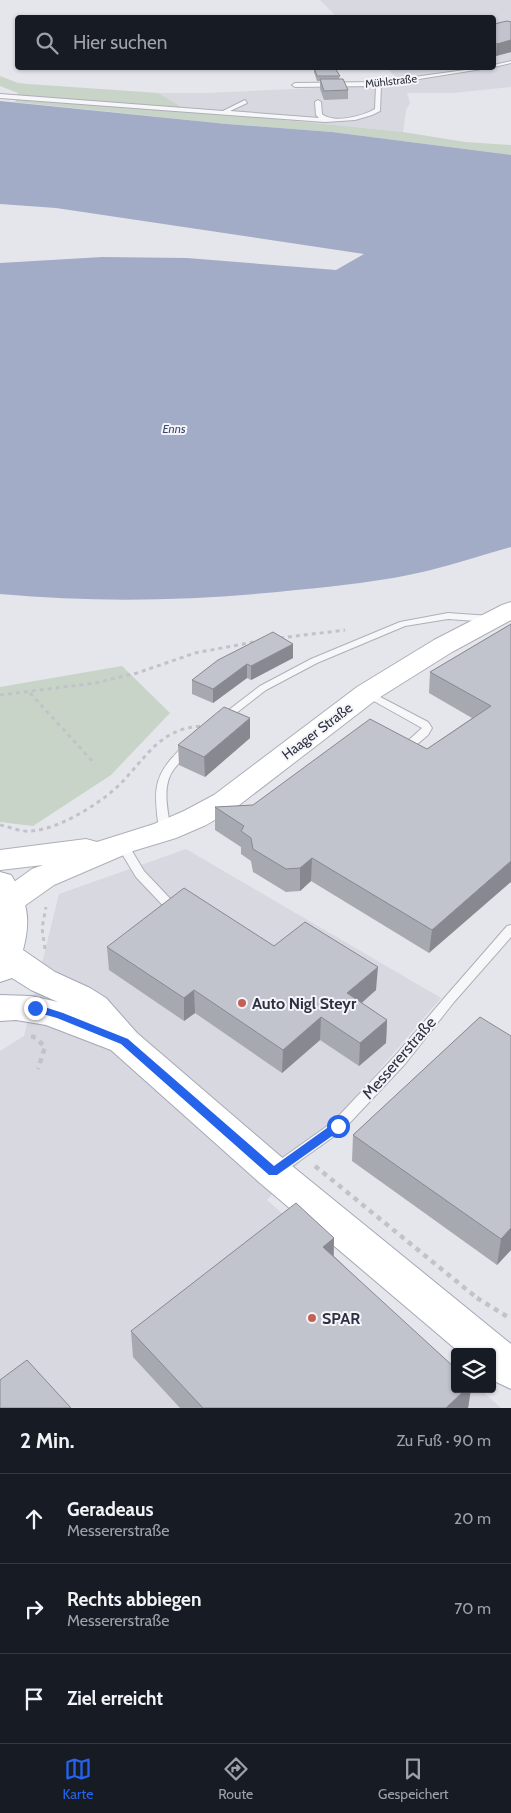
<!DOCTYPE html>
<html lang="de">
<head>
<meta charset="utf-8">
<style>
  body { margin:0; font-family:Cabin,sans-serif; background:#20242c; color:#f1f3f6 }
  .controls { position:absolute; right:15px; bottom:15px; display:grid; overflow:hidden; border-radius:5px; box-shadow:0 1px 4px #0004 }
  .controls button { width:45px; height:45px; display:grid; place-items:center; padding:0; border:0; border-bottom:1px solid #363941; background:#171b24; color:#f1f3f6; font:25px sans-serif }
  .stop { position:absolute; width:15px; height:15px; margin:-11px; border:4px solid #2563eb; border-radius:50%; background:#fff }
  .stop.end { background:#2563eb; border-color:#fff; box-shadow:0 1px 5px #0008 }
  .list { margin:0; padding:0; list-style:none }
  h2 { display:flex; justify-content:space-between; align-items:center; height:65px; margin:0; padding:0 20px; font-size:21px }
  h2 small { font-size:16px; font-weight:400; color:#9ea1a6 }
  .list li { display:grid; grid-template-columns:32px 1fr auto; gap:15px; align-items:center; box-sizing:border-box; height:90px; padding:0 20px; border-top:1px solid #363941 }
  .list b { display:block; font-size:19px; white-space:nowrap }
  .list p { margin:0; font-size:16px; white-space:nowrap; color:#9ea1a6 }
  .list em { font-size:16px; font-style:normal; color:#9ea1a6 }
  .icon { flex:none; width:28px; height:28px; fill:none; stroke:currentColor; stroke-width:2; stroke-linecap:round; stroke-linejoin:round }
  .map { position:relative; flex:none; width:511px; height:1408px; overflow:hidden }
  .search { position:absolute; background:#171b24; box-shadow:0 1px 4px #0004; left:15px; right:15px; top:15px; height:55px; display:flex; align-items:center; gap:12px; box-sizing:border-box; padding:0 18px; border-radius:5px; color:#9ea1a6; font-size:19px }
  .sheet { height:335px; background:#171b24 }
  nav { display:flex; justify-content:space-around; align-items:center; box-sizing:border-box; height:70px; border-top:1px solid #363941; background:#171b24; font-size:14px; color:#9ea1a6 }
  nav a { display:grid; justify-items:center; gap:2px }
  nav .on { color:#2563eb }
  .map>svg:first-child { display:block }
</style>
</head>
<body>
<div class="map">
<svg width="511" height="1408" viewBox="0 0 511 1408">
  <rect width="100%" height="100%" fill="#e5e6eb"/>
  <!-- built -->
  <path fill="#d7d8e0" d="M320,0H511V87L453,93H407L410,103L406,110L403,132L187,110L158,93H207L402,84L387,68H494V18L337,17Z
    M186,849L441,998L267,1200L455,1367V1389H480L501,1408H0V1051L24,1036L59,894Z"/>
  <!-- green -->
  <path fill="#c7d4c7" d="M0,76L18,83L28,84L158,93L187,110L403,132L465,142L511,145V155L332,132L227,124L15,102L18,93L0,86Z
    M122,666L170,713L111,775L33,826L0,822V687Z"/>
  <!-- water -->
  <path fill="#a3acc7" d="M0,101L227,124L332,132L511,155V547C483,555 455,564 427,571C384,581 340,586 296,590C196,601 100,603 0,594V263L102,257L187,258L336,270L364,254L56,208L0,204Z"/>
  <g fill="none" stroke-linecap="round" stroke-linejoin="round">
    <!-- lane casing -->
    <g stroke="#aeafb8" stroke-width="2">
      <path id="lane" d="M511,61V63L494,67V65Z
        M479,68H488L381,85L380,111L372,115L355,120L325,122L0,98V94L223,111L245,100L247,103L230,111L319,118L316,115L315,102L318,100L321,102L322,114C334,124 363,116 375,109L376,86L295,87L292,85L295,83L379,82Z
        M448,613L490,616L495,619L490,622L448,619L405,626L317,663L266,690L226,721L222,722L217,719L260,686L311,659L400,622Z
        M367,690L428,722L432,728L428,735L408,752H400L399,750L400,748L422,728L363,695L362,693L363,691Z
        M188,745L193,748C187,755 180,761 174,769C161,786 168,811 171,831L169,834H161L159,831C156,801 150,781 173,757C177,752 182,746 188,745Z
        M122,840L126,841L144,871L179,908L181,911L179,914H171L136,877L116,844L118,841Z
        M511,925V937L454,1002L405,1064L343,1130L281,1174L276,1176L271,1174L269,1170L271,1166L333,1122L395,1056L446,996L507,926Z"/>
    </g>
    <!-- secondary casing -->
    <g stroke="#aeafb8" stroke-width="2">
      <path id="secondary" d="M511,602V620L452,652L377,699L234,809L206,825L176,838L133,851L54,885L20,909L9,912L0,909V892L32,869L43,865L0,870V850L86,839L97,842L154,824L184,811L214,795L357,687L434,640L502,605Z"/>
    </g>
    <!-- primary casing -->
    <g stroke="#a5a7b6" stroke-width="2">
      <path id="primary" d="M0,872L11,875C28,901 31,920 23,950L55,972L90,988L106,998L137,1033L286,1161L511,1344V1389L492,1380V1352H459L260,1183L111,1050L46,1025L16,1020L0,1021V995L31,996L58,1002L31,990L12,978L0,982Z"/>
    </g>
    <!-- path-far1 -->
    <path stroke="#c2c3ca" stroke-width="3" stroke-dasharray="4 4" stroke-linecap="butt" d="M280,638L345,630
      M30,693L95,764
      M0,695L95,683L137,673L195,653L259,641
      M0,825C10,827 20,832 30,831C57,830 96,806 116,788C145,761 157,728 203,726
      M45,949L42,928L46,907"/>
    <!-- path -->
    <path stroke="#c2c3ca" stroke-width="4.5" stroke-dasharray="5 5" stroke-linecap="butt" d="M31,1036L36,1038L45,1047L38,1069
      M315,1166L477,1298
      M477,1298L511,1319"/>
    <!-- lane -->
    <use href="#lane" fill="#f7f7fa" fill-rule="evenodd"/>
    <!-- secondary -->
    <use href="#secondary" fill="#fff" fill-rule="evenodd"/>
    <!-- primary -->
    <use href="#primary" fill="#fff" fill-rule="evenodd"/>
  </g>
  <!-- wall -->
  <path fill="#a7a9b0" d="M511,22V52L496,56L494,55V24Z
    M314,68L340,76L339,79L348,90V99L324,100L320,89V81H317L314,72Z
    M511,624L429,953L311,881L300,891L286,892L253,872L251,861L241,854V847L215,830V807L253,805L427,749L472,718L429,693L430,672Z
    M293,644V658L251,680L247,678L213,703L192,694V680Z
    M250,738L205,777L179,765L178,745Z
    M107,947L376,990L362,1003L387,1020L386,1043L359,1066L320,1040L282,1073L195,1013L184,1021L109,970Z
    M480,1017L511,1250L497,1265L352,1161L353,1135Z
    M334,1238V1256L471,1389L468,1408H180L133,1357L131,1331Z"/>
  <!-- shaded-wall -->
  <path fill="#888990" d="M511,40V52L496,56L497,44Z
    M293,644V658L251,680V666Z
    M247,664V678L213,703V689Z
    M250,718V738L205,777L204,757Z
    M312,858L311,881L300,891V868Z
    M511,861V882L429,953L432,930Z
    M378,967L376,990L346,1016L347,993Z
    M194,990L195,1013L184,1021V998Z
    M321,1017L320,1040L282,1073L283,1050Z
    M387,1020L386,1043L359,1066L360,1043Z
    M511,1228V1250L497,1265L501,1239Z
    M334,1238L333,1264L323,1247Z
    M466,1389H471L468,1408H446Z"/>
  <!-- building -->
  <path fill="#c2c4cd" stroke="#888990" d="M507,21L511,22V40L497,44L494,42V24Z
    M314,68H335L340,76H317Z
    M320,79H343L348,90L324,91Z
    M511,624V861L432,930L312,858L300,868L286,869L253,849L251,838L241,831L244,826L215,807L253,805L370,719L427,749L491,706L430,672Z
    M273,632L293,644L251,666L247,664L213,689L192,680L218,660Z
    M224,707L250,718L204,757L178,745Z
    M184,888L274,946L305,922L378,967L347,993L387,1020L360,1043L321,1017L283,1050L194,990L184,998L107,947Z
    M480,1017L511,1036V1228L501,1239L353,1135Z
    M296,1203L334,1238L323,1247L455,1368V1389H466L446,1408H203L131,1331Z
    M27,1360L71,1408H0V1380Z"/>
  <!-- route -->
  <path fill="#2563eb" d="M35,1004L63,1013L128,1039L274,1166L334,1123L338,1121L343,1126L342,1129L277,1175H269L121,1044L57,1018L32,1011L30,1008Z"/>
  <!-- markers -->
  <g fill="#c36156" stroke="#f4f5f8" stroke-width="2">
    <circle cx="242" cy="1003" r="5"/>
    <circle cx="312" cy="1318" r="5"/>
  </g>
  <g text-anchor="middle" dominant-baseline="central" stroke-width="4" stroke-linejoin="round" paint-order="stroke">
    <!-- far-street labels -->
    <g font-size="11" fill="#2d3042" stroke="#f4f5f8">
      <text transform="translate(391 81) rotate(-6)">Mühlstraße</text>
    </g>
    <!-- far-water labels -->
    <g font-size="12" font-style="italic" fill="#3b4673" stroke="#f4f5f8">
      <text x="174" y="428">Enns</text>
    </g>
    <!-- street labels -->
    <g font-size="14" fill="#2d3042" stroke="#f4f5f8">
      <text transform="translate(317 731) rotate(-37)">Haager Straße</text>
    </g>
    <!-- near-poi labels -->
    <g font-size="16" font-weight="bold" fill="#2d3042" stroke="#f4f5f8" text-anchor="start">
      <text x="252" y="1003">Auto Nigl Steyr</text>
      <text x="322" y="1318">SPAR</text>
    </g>
    <!-- near-street labels -->
    <g font-size="16" fill="#2d3042" stroke="#f4f5f8">
      <text transform="translate(399 1058) rotate(-49)">Messererstraße</text>
    </g>
  </g>
</svg>
<div class="controls">
<button><svg class="icon" aria-label="layers" viewBox="0 0 24 24"><path d="M12 4l9 5-9 5-9-5zM3 14l9 5 9-5"/></svg></button>
</div>
<div class="stop" style="left:338px;top:1126px"></div>
<div class="stop end" style="left:35px;top:1008px"></div>
<div class="search"><svg class="icon" aria-label="search" viewBox="0 0 24 24"><circle cx="10" cy="10" r="6"/><path d="M15 15l6 6"/></svg>Hier suchen</div>
</div>
<section class="sheet">
<h2>2 Min.<small>Zu Fuß · 90 m</small></h2>
<ul class="list">
<li><svg class="icon" aria-label="ahead" viewBox="0 0 24 24"><path d="M12 20V5M6 11l6-6 6 6"/></svg><div><b>Geradeaus</b><p>Messererstraße</p></div><em>20 m</em></li>
<li><svg class="icon" aria-label="right" viewBox="0 0 24 24"><path d="M7 20v-9h11M14 6l5 5-5 5"/></svg><div><b>Rechts abbiegen</b><p>Messererstraße</p></div><em>70 m</em></li>
<li><svg class="icon" aria-label="arrive" viewBox="0 0 24 24"><path d="M6 21V4h12l-3 4 3 4H6"/></svg><div><b>Ziel erreicht</b></div></li>
</ul>
</section>
<nav>
<a class="on"><svg class="icon" aria-label="map" viewBox="0 0 24 24"><path d="M3 6l6-2 6 2 6-2v14l-6 2-6-2-6 2zM9 4v14M15 6v14"/></svg>Karte</a>
<a><svg class="icon" aria-label="directions" viewBox="0 0 24 24"><path d="M12 3l9 9-9 9-9-9zM9 14v-3h6M13 9l2 2-2 2"/></svg>Route</a>
<a><svg class="icon" aria-label="saved" viewBox="0 0 24 24"><path d="M7 4h10v16l-5-4-5 4z"/></svg>Gespeichert</a>
</nav>
</body>
</html>
